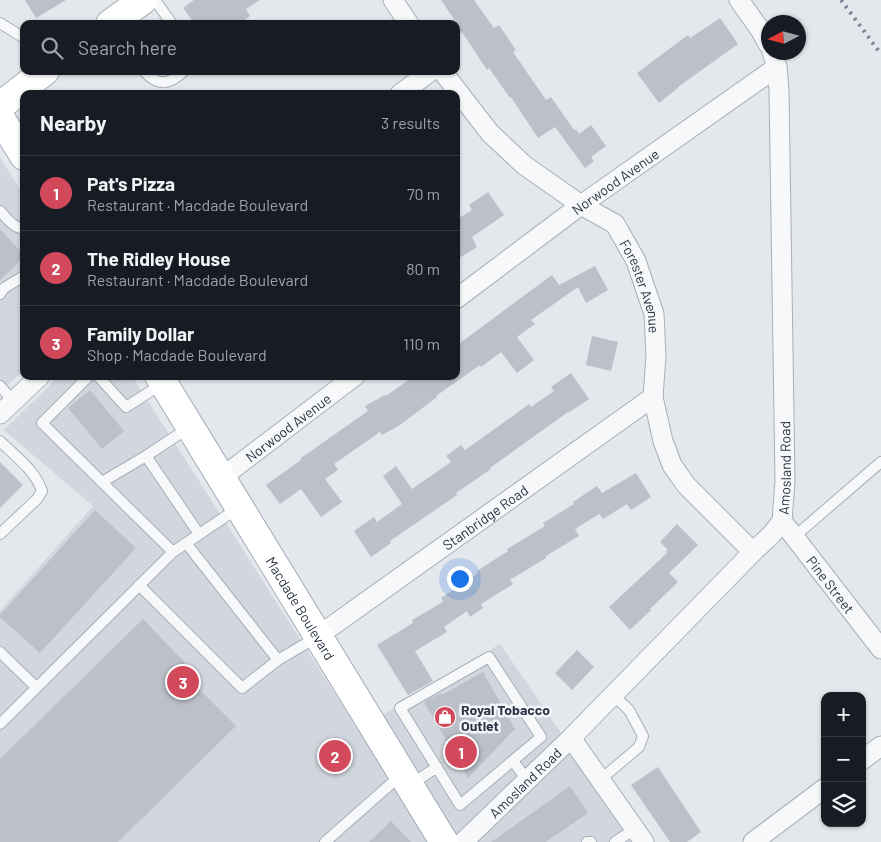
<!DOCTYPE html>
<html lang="en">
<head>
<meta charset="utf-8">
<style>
  body { margin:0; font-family:Barlow,sans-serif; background:#242831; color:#f1f3f6 }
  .controls { position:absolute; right:15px; bottom:15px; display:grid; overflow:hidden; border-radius:10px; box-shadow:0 1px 4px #0004 }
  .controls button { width:45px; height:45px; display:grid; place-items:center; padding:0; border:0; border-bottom:1px solid #363941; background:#171b24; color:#f1f3f6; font:25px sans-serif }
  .compass { position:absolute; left:761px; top:15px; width:45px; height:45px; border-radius:50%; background:#171b24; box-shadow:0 1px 4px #0004; rotate:264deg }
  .you { position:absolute; left:459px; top:578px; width:18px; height:18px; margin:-12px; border:4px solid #fff; border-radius:50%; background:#1a73e8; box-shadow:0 0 0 8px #1a73e833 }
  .badge { display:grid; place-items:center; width:32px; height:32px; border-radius:50%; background:#d1495b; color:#fff; font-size:16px; font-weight:700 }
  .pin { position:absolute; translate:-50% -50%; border:2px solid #fff; box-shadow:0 1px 5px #0006 }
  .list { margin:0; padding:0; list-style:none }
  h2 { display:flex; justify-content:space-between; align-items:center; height:65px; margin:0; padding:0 20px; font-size:21px }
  h2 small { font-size:16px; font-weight:400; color:#9ea1a6 }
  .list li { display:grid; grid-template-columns:32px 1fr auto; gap:15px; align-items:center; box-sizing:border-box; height:75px; padding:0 20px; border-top:1px solid #363941 }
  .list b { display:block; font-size:19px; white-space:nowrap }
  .list p { margin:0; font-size:16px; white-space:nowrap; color:#9ea1a6 }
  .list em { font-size:16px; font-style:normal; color:#9ea1a6 }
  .icon { flex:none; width:28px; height:28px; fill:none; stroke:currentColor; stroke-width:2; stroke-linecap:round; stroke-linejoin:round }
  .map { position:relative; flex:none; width:881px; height:842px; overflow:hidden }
  .search { position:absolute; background:#171b24; box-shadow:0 1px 4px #0004; left:20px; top:20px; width:440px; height:55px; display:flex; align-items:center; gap:12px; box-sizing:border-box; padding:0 18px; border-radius:10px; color:#9ea1a6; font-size:19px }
  .panel { position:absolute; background:#171b24; box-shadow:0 1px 4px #0004; left:20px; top:90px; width:440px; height:290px; border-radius:10px }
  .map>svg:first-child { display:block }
</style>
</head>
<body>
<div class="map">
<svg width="881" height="842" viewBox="0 0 881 842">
  <rect width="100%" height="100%" fill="#e4e7ec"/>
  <!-- built -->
  <path fill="#d2d6de" d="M0,157L24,196V370L0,392V285L1,283L0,282Z
    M59,376H132L358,730L500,644L570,746L640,842H0V611L93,506L4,430Z"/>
  <!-- building -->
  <path fill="#bbc0ca" d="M25,0H66L36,18Z
    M194,0H260L246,9L250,16L243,21V24H195L183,8Z
    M441,0H474L494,28L499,25L516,50L513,52L546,100L551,97L574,130L576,129L579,134L591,125L606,146L591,157L594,161L585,168L555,127L538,138L511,97L510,98L489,68L487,70L462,32L456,36V22Z
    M720,18L738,44L678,87V88L659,103L637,73L688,35L690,38Z
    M488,192L504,215L472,237L477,247L456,260V220L472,210L469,205Z
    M0,229L24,255V257L0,280Z
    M595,266L608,290L586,303L578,287L531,320L535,324L517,337L534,360L517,373L501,352L481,367L480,365L436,396L437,397L400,425L382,435L380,432L334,464L338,470L325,479L342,502L321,517L301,489L280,504L266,485L301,460V458L368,411L365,406L385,395L386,396L414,376H456V346L552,275L559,285Z
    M592,336L618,342L611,371L586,365Z
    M571,373L589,399L568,413V412L490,468L491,469L456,493L457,495L390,541L391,543L371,557L354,531L374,517L377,522L402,504L383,476L396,466L412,489L451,462L446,456L461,445L465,450L517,413L529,404L531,407L554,391L551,387Z
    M90,390L124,431L102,449L68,408Z
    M0,462L23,485L0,508Z
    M636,473L651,497L631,510L627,504L603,519L599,514L575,529L579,536L546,556V558L510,580L513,584L481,604L483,608L470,617L467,611L444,627L447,632L415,651L433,681L408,695L377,645L413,623L412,620L443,602L441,598L478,573L477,571L508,551L507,549L545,526L543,523L574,504L573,502L597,486L602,493Z
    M95,510L136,548L40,653L0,617V615Z
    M677,524L698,545L669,573L678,582L650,609L651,610L630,630L609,607L667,553L666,552L668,550L660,542Z
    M143,619L188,666L182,672L236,726L118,842H0V759Z
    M577,650L594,667L572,690L555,673Z
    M483,672L515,729L468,778L424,702L441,693L442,695Z
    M658,767L701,832L687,842H670L631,785Z
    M570,786L588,813L546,842H491Z
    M391,821L411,842H369Z"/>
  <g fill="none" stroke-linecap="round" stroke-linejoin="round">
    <!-- lane casing -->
    <g stroke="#a9aeb7" stroke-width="12">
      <path id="lane" d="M155,0L172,24
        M0,23L24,38
        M144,71C158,87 169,85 184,71
        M0,211C8,219 12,227 24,229
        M0,294L4,288L24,276
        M89,376L42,423L173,552
        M98,376L126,407L162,384
        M0,386L13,401
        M0,441C15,456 35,470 42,491L37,499L0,534
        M146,456L199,534
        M102,482L146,456L190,427
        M794,537L881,462
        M186,543L278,660
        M139,585L242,688L278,660L317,637
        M0,652L36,687
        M489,657L541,737L460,805L400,708Z
        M0,724L173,552L238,508
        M513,761L527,780
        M600,780L639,747L643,736L629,710L613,695
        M410,785L437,767
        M325,842L401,775
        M587,842H591
        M615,842L635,829"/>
    </g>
    <!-- street casing -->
    <g stroke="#a9aeb7" stroke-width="21">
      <g id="street">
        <path d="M393,0L409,24"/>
        <path d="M739,0L761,31L768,44"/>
        <path id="s1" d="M442,71L490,133L524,165L581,205L615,224L636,261L654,314L656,356L653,397L663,441L672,465L686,485L753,552"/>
        <path d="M400,94L431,71"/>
        <path id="s2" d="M456,299L581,205L777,67"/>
        <path d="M0,414L40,376"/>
        <path id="s3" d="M221,478L355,376"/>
        <path id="s4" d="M782,521L881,649"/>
        <path id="s5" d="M318,636L653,397"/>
        <path d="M571,738L644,842"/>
        <path d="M862,760L881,746"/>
        <path id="s6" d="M463,842L571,738L753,552L772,534L782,521L785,481L779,90L777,67L772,52"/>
        <path d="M753,842L825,788"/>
      </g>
    </g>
    <!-- secondary casing -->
    <g stroke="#a9aeb7" stroke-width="30">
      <path id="secondary" d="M110,24L143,0
        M0,106L45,71"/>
    </g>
    <!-- primary casing -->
    <g stroke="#a3abb8" stroke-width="30">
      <g id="primary">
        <path d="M0,117L24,156"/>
        <path id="s7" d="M159,376L444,842"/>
      </g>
    </g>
    <!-- lane -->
    <use href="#lane" stroke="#f7f8fa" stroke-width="10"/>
    <!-- street -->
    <use href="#street" stroke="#f7f8fa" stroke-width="19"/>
    <!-- secondary -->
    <use href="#secondary" stroke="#fff" stroke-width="28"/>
    <!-- primary -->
    <use href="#primary" stroke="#fff" stroke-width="28"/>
    <!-- rail -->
    <path stroke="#7d8696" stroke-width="4" stroke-dasharray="2.5 5" stroke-linecap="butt" d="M841,0L881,54"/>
  </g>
  <!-- icons -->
  <defs>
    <g id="shop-disc" transform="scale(1.125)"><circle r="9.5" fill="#d1495b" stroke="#f4f6f9"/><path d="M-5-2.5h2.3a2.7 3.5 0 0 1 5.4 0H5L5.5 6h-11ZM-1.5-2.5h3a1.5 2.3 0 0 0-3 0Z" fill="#fff"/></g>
  </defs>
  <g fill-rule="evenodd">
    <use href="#shop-disc" x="445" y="717"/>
  </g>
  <g text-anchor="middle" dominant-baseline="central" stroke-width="5" stroke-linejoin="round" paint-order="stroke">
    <!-- street labels -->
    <g font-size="14" fill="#2b3445" stroke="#f4f6f9">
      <text stroke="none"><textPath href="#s2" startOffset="198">Norwood Avenue</textPath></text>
      <text stroke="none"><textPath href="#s1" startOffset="302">Forester Avenue</textPath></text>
      <text stroke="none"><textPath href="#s3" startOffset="84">Norwood Avenue</textPath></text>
      <text stroke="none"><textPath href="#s6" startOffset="506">Amosland Road</textPath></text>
      <text stroke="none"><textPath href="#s5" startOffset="205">Stanbridge Road</textPath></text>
      <text stroke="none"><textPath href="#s4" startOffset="80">Pine Street</textPath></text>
      <text stroke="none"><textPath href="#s7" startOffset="272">Macdade Boulevard</textPath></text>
      <text stroke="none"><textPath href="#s6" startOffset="86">Amosland Road</textPath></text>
    </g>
    <!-- poi labels -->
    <g font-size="14" font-weight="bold" fill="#2b3445" stroke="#f4f6f9" text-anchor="start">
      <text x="461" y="709">Royal Tobacco<tspan x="461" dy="16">Outlet</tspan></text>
    </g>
  </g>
</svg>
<div class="controls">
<button>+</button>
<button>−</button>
<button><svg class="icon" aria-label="layers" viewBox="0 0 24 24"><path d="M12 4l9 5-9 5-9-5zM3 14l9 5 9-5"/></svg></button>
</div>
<svg class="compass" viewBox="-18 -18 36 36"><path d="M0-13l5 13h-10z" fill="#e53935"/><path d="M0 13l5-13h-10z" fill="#9ea1a6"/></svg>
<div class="you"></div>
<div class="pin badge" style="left:461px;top:752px">1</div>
<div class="pin badge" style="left:335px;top:756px">2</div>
<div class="pin badge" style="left:183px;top:682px">3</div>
<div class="search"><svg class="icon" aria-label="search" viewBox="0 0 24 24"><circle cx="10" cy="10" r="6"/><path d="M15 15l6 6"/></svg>Search here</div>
<section class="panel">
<h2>Nearby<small>3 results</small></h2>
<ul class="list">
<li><span class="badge">1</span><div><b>Pat's Pizza</b><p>Restaurant · Macdade Boulevard</p></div><em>70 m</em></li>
<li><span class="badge">2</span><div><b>The Ridley House</b><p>Restaurant · Macdade Boulevard</p></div><em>80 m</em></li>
<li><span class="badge">3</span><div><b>Family Dollar</b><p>Shop · Macdade Boulevard</p></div><em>110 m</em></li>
</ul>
</section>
</div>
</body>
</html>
